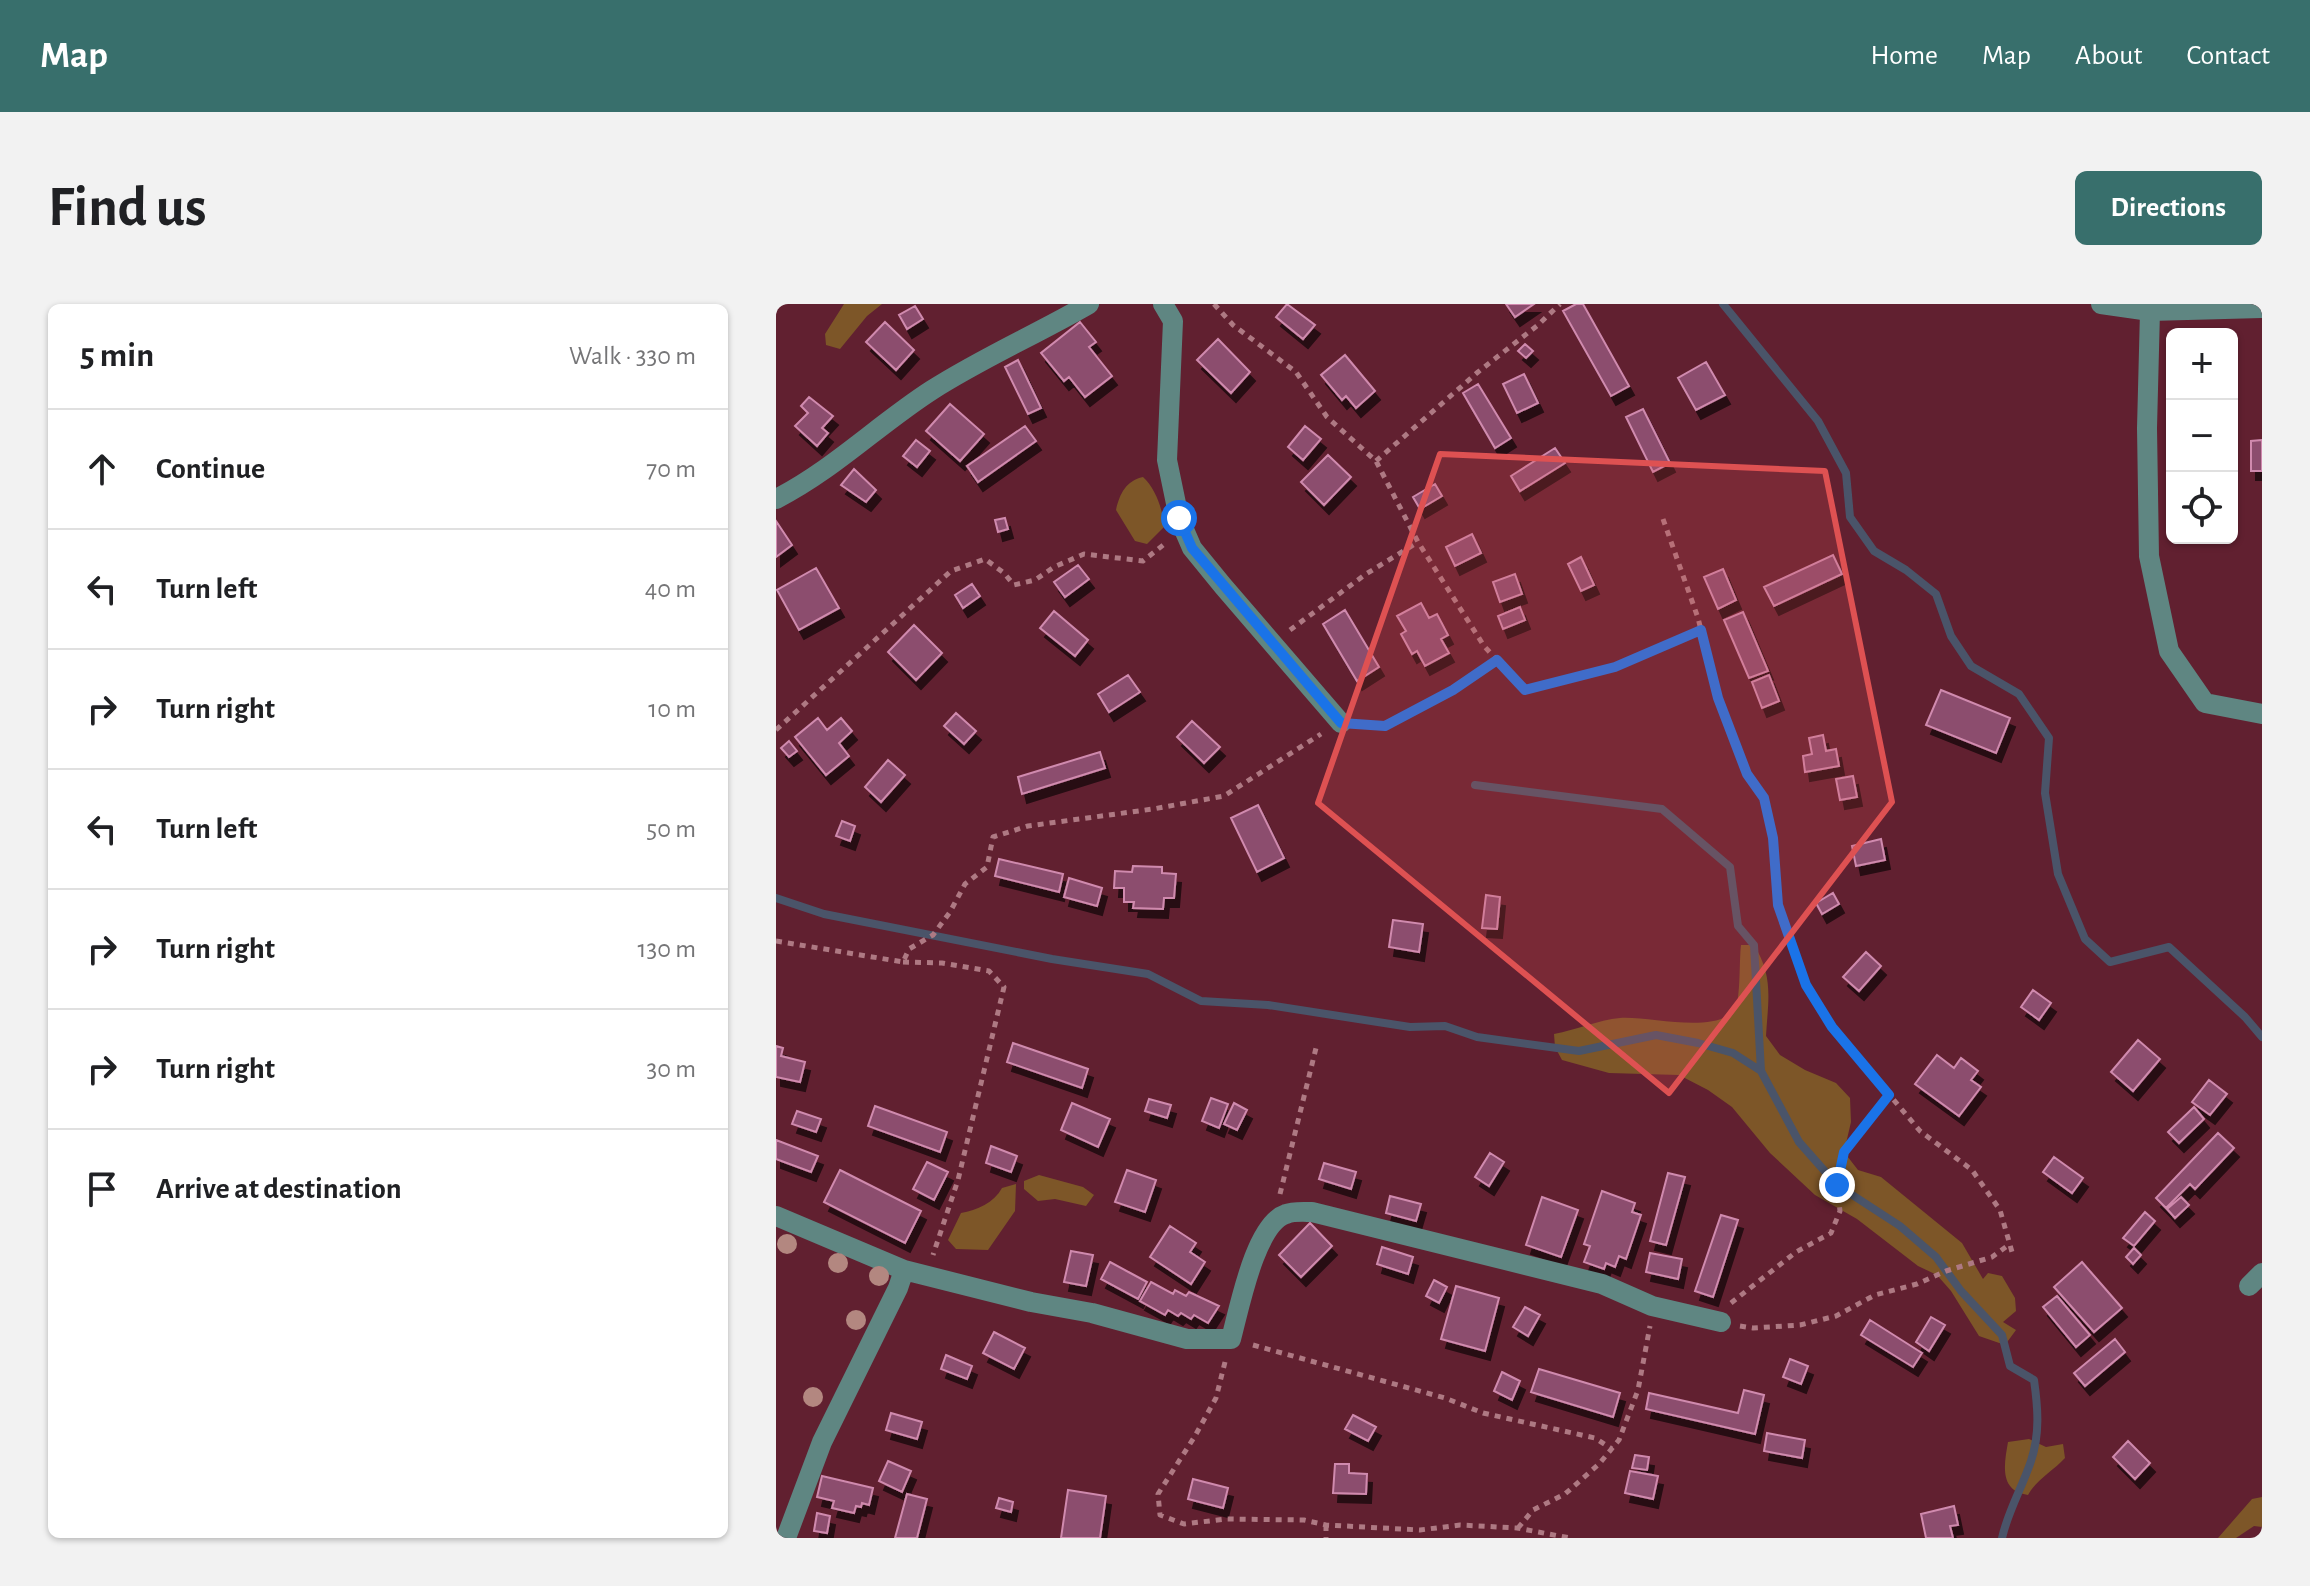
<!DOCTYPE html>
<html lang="en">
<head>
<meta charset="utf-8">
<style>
  body { margin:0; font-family:"Alegreya Sans",sans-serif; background:#f2f2f2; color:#202124 }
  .controls { position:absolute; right:24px; top:24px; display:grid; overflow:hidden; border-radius:12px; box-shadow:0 2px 6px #0004 }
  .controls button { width:72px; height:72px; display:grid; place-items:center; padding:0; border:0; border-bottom:2px solid #e0e0e0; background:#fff; color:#202124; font:40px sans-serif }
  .stop { position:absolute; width:24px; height:24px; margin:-18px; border:6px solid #1a73e8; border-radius:50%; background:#fff }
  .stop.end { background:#1a73e8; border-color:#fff; box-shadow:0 2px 8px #0008 }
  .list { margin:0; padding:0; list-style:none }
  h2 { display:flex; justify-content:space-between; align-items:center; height:104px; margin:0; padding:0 32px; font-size:34px }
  h2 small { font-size:26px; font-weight:400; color:#757577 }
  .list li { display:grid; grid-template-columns:52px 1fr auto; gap:24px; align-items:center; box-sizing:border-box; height:120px; padding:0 32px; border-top:2px solid #e0e0e0 }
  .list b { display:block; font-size:30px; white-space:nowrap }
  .list em { font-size:26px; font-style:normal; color:#757577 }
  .icon { flex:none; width:44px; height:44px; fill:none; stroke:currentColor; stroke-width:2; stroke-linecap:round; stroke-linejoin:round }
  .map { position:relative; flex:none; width:1486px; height:1234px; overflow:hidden; border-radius:12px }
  header { display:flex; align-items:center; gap:48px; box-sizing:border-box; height:112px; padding:0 40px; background:#386f6c; color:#fff }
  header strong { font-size:38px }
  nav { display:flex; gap:44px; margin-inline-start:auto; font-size:28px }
  .intro { display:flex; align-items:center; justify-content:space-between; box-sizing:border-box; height:192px; padding:0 48px }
  h1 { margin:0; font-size:56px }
  .button { padding:20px 36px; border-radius:12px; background:#386f6c; color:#fff; font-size:28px; font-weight:700 }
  main { display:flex; gap:48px; padding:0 48px }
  aside { flex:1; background:#fff; border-radius:12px; box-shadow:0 2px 6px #0004 }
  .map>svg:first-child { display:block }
</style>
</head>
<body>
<header>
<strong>Map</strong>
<nav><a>Home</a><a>Map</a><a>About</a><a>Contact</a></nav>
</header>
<div class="intro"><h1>Find us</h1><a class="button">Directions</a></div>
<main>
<aside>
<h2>5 min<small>Walk · 330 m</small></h2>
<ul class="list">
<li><svg class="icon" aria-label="ahead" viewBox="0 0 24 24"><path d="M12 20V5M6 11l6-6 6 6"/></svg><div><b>Continue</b></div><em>70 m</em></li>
<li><svg class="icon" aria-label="left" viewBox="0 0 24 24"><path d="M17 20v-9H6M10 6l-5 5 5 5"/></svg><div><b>Turn left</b></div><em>40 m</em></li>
<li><svg class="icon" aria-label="right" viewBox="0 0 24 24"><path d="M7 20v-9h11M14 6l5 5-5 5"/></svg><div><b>Turn right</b></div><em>10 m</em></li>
<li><svg class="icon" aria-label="left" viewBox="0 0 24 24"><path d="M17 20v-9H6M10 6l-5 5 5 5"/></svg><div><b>Turn left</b></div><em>50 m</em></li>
<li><svg class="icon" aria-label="right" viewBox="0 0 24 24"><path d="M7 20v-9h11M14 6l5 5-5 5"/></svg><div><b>Turn right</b></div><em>130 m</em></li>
<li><svg class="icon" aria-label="right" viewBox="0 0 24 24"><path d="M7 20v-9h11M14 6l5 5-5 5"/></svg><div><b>Turn right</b></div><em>30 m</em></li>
<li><svg class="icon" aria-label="arrive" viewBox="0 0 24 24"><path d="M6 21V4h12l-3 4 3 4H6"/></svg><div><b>Arrive at destination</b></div></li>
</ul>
</aside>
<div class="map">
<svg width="1486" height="1234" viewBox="0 0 1486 1234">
  <defs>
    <filter id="shadow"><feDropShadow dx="5" dy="9" stdDeviation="0" flood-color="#0009"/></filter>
  </defs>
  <rect width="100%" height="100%" fill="#612030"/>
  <!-- green -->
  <path fill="#7d5628" d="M68,0H106L91,12L64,45L50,41L49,30Z
    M367,173C380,185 387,206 388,223L371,240L359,237L340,206C344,189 350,177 367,173Z
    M965,641H978C998,673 992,697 990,732L1004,751L1029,766L1060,779L1074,794L1075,818L1068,848L1082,866L1105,873L1186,939L1207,975L1212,969L1226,972L1239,994L1240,1007L1227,1018L1240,1026L1229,1041L1203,1032L1175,987L1161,971L1142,962L1081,915L1039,891L994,849L956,803L932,786L903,771L833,769L786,756L779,743L778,730C800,726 822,716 844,714C873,712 936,730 958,707C965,699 963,656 965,641Z
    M263,871L307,883L318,891L310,902L279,895L262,897L248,885V877Z
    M240,880L239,907L212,946L180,945L172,936L185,909C201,906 218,899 226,884Z
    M1253,1135L1270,1143L1287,1140L1289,1154C1277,1167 1260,1176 1252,1191C1223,1187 1228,1161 1232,1138Z
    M1486,1193V1223L1478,1222L1460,1234H1442L1476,1195Z"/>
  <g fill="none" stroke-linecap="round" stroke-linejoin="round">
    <!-- stream -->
    <path stroke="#4a5469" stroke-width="8" d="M947,0L1042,117L1070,169L1074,213L1098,247L1130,266L1160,290L1175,332L1195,362L1243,390L1273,434L1269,489L1282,570L1309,635L1334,658L1393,643L1469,713L1486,733
      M699,481L886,505L954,563L962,622L978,641L985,767
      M0,594L48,610L276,655L372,670L425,697L492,701L634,723L669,722L701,733L803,747L880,731L922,739L957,749L985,767L1023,838L1061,881L1124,922L1160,953L1185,987L1226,1031L1234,1062L1258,1076C1262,1104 1264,1130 1255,1157C1246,1184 1232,1207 1226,1234"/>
  </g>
  <!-- building -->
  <path fill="#8c4d6e" stroke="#d08aae" stroke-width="2" filter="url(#shadow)" d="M511,0L539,21L527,35L500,13Z
    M730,0H758L739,13Z
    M800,0H807L853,82L835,92L787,7Z
    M139,2L147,15L131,25L123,11Z
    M109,18L138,46L120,66L90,38Z
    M304,18L320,38L313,43L336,72L309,93L293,73L288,77L265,49Z
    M442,35L474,68L455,89L421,56Z
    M749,40L757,47L750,54L742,47Z
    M569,51L599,87L580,104L570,92L566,96L545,71Z
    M242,56L265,104L252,110L229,63Z
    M930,58L949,91L920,106L902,74Z
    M748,70L762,99L741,109L727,80Z
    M702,80L735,134L719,144L687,89Z
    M33,93L57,112L46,124L52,129L41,142L19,122L32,109L25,102Z
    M174,100L208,130L184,157L150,127Z
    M867,105L894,159L877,168L850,113Z
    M249,122L260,137L202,178L191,162Z
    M529,122L545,135L527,156L512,143Z
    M140,136L154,147L141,163L127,152Z
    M1486,136V167H1475V137Z
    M779,144L789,159L744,187L735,172Z
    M552,151L575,173L548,201L525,178Z
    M78,165L100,186L90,198L65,181Z
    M659,180L666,192L644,205L637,193Z
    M229,214L232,225L222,228L219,216Z
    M0,217L16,241L0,253Z
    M696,230L705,249L679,262L670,243Z
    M1057,251L1066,270L998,302L988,283Z
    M805,253L818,281L805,287L792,260Z
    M302,261L313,275L289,293L278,278Z
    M40,264L63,304L23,326L1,286Z
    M947,265L960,296L942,305L928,273Z
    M739,270L746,290L724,298L717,278Z
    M196,280L204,292L187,304L179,291Z
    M645,299L653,314L661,310L672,331L665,335L673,349L649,362L641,347L636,350L625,330L630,327L621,312Z
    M744,303L749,316L727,325L722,312Z
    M569,306L603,363L581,377L547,320Z
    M278,307L312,336L299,352L264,324Z
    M967,308L992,367L973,374L948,316Z
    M138,321L166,349L140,376L112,348Z
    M352,371L364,388L333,408L322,390Z
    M993,371L1003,397L986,404L976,378Z
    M1165,386L1234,414L1220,449L1150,421Z
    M180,409L200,427L188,440L168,422Z
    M42,414L51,426L65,414L76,427L63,439L73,452L50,471L19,433Z
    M416,417L444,443L428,459L401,433Z
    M1047,431L1050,447L1060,445L1063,462L1029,468L1027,452L1036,450L1033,434Z
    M13,437L21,447L13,453L5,444Z
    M324,448L329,464L246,490L242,473Z
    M112,456L129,471L105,498L89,483Z
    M1077,472L1081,493L1064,496L1060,475Z
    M482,501L508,554L481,568L455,514Z
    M66,517L79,522L74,537L60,532Z
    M1105,535L1109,556L1080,562L1076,542Z
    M223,555L287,570L283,588L219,572Z
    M357,562L386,563V569L400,570L398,594H388L387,605L357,604L358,598H348V584H338L339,567L356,568Z
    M293,574L326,584L321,602L288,593Z
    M1057,589L1063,600L1046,610L1040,599Z
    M710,591L724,593L721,625L706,624Z
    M617,616L647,620L643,648L613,643Z
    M1090,648L1105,662L1083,687L1067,673Z
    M1257,686L1275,699L1263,716L1245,703Z
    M1362,736L1384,755L1357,787L1335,768Z
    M237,739L312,765L306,784L231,758Z
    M0,742L7,744L5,752L29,758L24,778L0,773Z
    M1161,751L1178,764L1185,754L1202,767L1195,776L1205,783L1183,812L1139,780Z
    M1433,776L1451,790L1434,811L1416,798Z
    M435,794L452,800L443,824L426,817Z
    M373,795L395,801L391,814L369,807Z
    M296,799L334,815L322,843L285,826Z
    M458,799L471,806L461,826L448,820Z
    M99,802L171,828L164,848L92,822Z
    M1418,803L1428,815L1403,839L1392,828Z
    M21,807L45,815L40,828L16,820Z
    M1442,829L1458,844L1419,885L1414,880L1390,904L1380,894Z
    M0,836L42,852L35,868L0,855Z
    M215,842L241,852L235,868L210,859Z
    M714,849L728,858L713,882L699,873Z
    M1278,853L1307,874L1296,889L1267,868Z
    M151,858L172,868L158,896L137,885Z
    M548,859L580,868L575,885L543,875Z
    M64,866L145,907L129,939L48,898Z
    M351,866L380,876L369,908L339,898Z
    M892,869L909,873L890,941L874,937Z
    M826,887L859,899L856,908L865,911L850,955L843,952L839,963L830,959L828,965L808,958L814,942L808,940Z
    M614,892L645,900L640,917L610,909Z
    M766,893L802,906L785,953L750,941Z
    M1405,893L1413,901L1399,914L1391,905Z
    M1369,908L1379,917L1358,942L1347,934Z
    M945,911L962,916L937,993L919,987Z
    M534,919L556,942L525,973L503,951Z
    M394,922L420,939L414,948L429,958L415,980L374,953Z
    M606,943L637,953L632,970L601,960Z
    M1358,944L1365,951L1357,960L1350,953Z
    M295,947L317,951L310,982L288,978Z
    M874,949L906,955L902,975L870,968Z
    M334,958L371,978L362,995L325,975Z
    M1306,958L1346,1004L1318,1028L1278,983Z
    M658,976L671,983L663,999L650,992Z
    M375,978L397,990L399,986L410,992L413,988L443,1002L432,1019L418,1011L415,1015L405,1009L402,1012L392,1006L389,1011L364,997Z
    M680,982L723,994L709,1047L665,1035Z
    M1281,992L1314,1031L1300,1043L1267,1003Z
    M749,1003L764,1011L752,1032L737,1023Z
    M1155,1013L1169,1021L1153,1047L1140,1038Z
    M1094,1016L1146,1049L1137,1063L1085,1031Z
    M218,1028L249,1044L238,1065L207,1049Z
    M1339,1035L1349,1048L1309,1082L1298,1069Z
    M170,1051L196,1062L191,1075L165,1065Z
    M1014,1055L1032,1062L1025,1080L1007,1073Z
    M763,1065L844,1089L837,1113L755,1088Z
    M726,1068L744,1077L736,1096L718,1087Z
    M968,1086L988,1091L979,1130L870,1105L873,1089L962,1109Z
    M115,1109L146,1118L141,1135L110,1126Z
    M577,1111L600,1123L592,1137L569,1125Z
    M991,1129L1029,1136L1026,1154L988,1147Z
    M1352,1137L1374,1159L1359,1175L1337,1153Z
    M859,1151L873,1153L871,1166L856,1164Z
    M112,1157L135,1167L126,1188L103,1177Z
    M559,1160H573V1169L591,1170L590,1190L557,1189Z
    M854,1167L882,1172L877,1195L849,1189Z
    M46,1172L97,1184L93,1201L86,1199L85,1203L80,1202L78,1209L56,1204L58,1197L41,1193Z
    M417,1175L452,1184L447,1204L412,1195Z
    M292,1186L330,1192L324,1234H285Z
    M131,1190L151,1195L141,1234H119Z
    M223,1194L237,1198L235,1208L220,1204Z
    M1178,1202L1182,1221L1174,1222L1177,1234H1150L1145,1210Z
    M41,1209L54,1212L51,1229L38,1227Z"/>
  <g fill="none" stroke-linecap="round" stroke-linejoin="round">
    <!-- path -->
    <path stroke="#ae7983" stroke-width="5" stroke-dasharray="6 6" stroke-linecap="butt" d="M438,0L457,21L520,68L551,113L600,157L642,238L708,342L749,386L839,363L925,326
      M600,157L702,68L762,21L784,0
      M887,215L922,314L942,394L971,470L988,494L997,534L1002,601L1030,681L1056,723L1144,827L1196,866L1224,906L1236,948
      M514,326L590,270L642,238
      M584,420L609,422L677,386L721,356
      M0,426L175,267L209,255L228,269L238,281L259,276L278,263L308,250L367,257L391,238
      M0,637L127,658L133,645L157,631L174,608L189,580L211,563L217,533L252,522L377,505L448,492L545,430
      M127,658L166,659L213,667L228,683L182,876L157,951
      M504,890L541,740
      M955,999L1020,948L1055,929L1064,907L1061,881L1068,848L1113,791
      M964,1022L977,1024L1024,1021L1060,1012L1099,991L1141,980L1170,967L1216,953L1234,940
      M477,1041L669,1094L707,1109L819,1134L836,1145
      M449,1058L440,1094L419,1132L382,1190L384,1211L408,1220L450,1215L528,1216L550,1221L644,1226L684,1221L741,1224L794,1234
      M550,1221V1234
      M742,1224L757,1206L789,1190L823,1160L843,1136L862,1086L874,1022"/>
    <!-- minor -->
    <path stroke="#5f8682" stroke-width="20" d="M387,0L397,17L391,156L403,214L416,244L447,282L565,419
      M1325,0L1374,7L1486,4
      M1374,7L1371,124L1373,252L1393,347L1429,399L1486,410
      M0,195C57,166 103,120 156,86C206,54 261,30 313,0
      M0,912L128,966L255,998L316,1009L411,1035H455C463,1006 479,920 510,910C517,907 528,908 536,908L826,980L876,1002L945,1018
      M1473,982L1486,969
      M10,1234L46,1138L122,984L128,966"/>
  </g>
  <!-- trees -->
  <g fill="#b38780">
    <circle cx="11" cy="940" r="10"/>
    <circle cx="62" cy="959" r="10"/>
    <circle cx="103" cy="972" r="10"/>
    <circle cx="80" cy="1016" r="10"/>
    <circle cx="37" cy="1093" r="10"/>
  </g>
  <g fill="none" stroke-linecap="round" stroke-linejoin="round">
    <!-- route -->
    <path stroke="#1a73e8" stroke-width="10" d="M403,214L416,244L565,419L609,422L677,386L721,356L749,386L839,363L925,326L942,394L971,470L988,494L997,534L1002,601L1030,681L1056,723L1113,791L1068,848L1061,881"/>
  </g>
  <!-- marked area -->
  <path fill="#de5152" fill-opacity="0.2" stroke="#de5152" stroke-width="6" stroke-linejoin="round" d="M664,150L1049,167L1116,498L893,789L542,499Z"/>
</svg>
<div class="controls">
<button>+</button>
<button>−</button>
<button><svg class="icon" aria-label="locate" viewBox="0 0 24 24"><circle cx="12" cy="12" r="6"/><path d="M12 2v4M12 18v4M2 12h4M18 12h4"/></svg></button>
</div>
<div class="stop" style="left:403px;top:214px"></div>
<div class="stop end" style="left:1061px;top:881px"></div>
</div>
</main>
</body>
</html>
